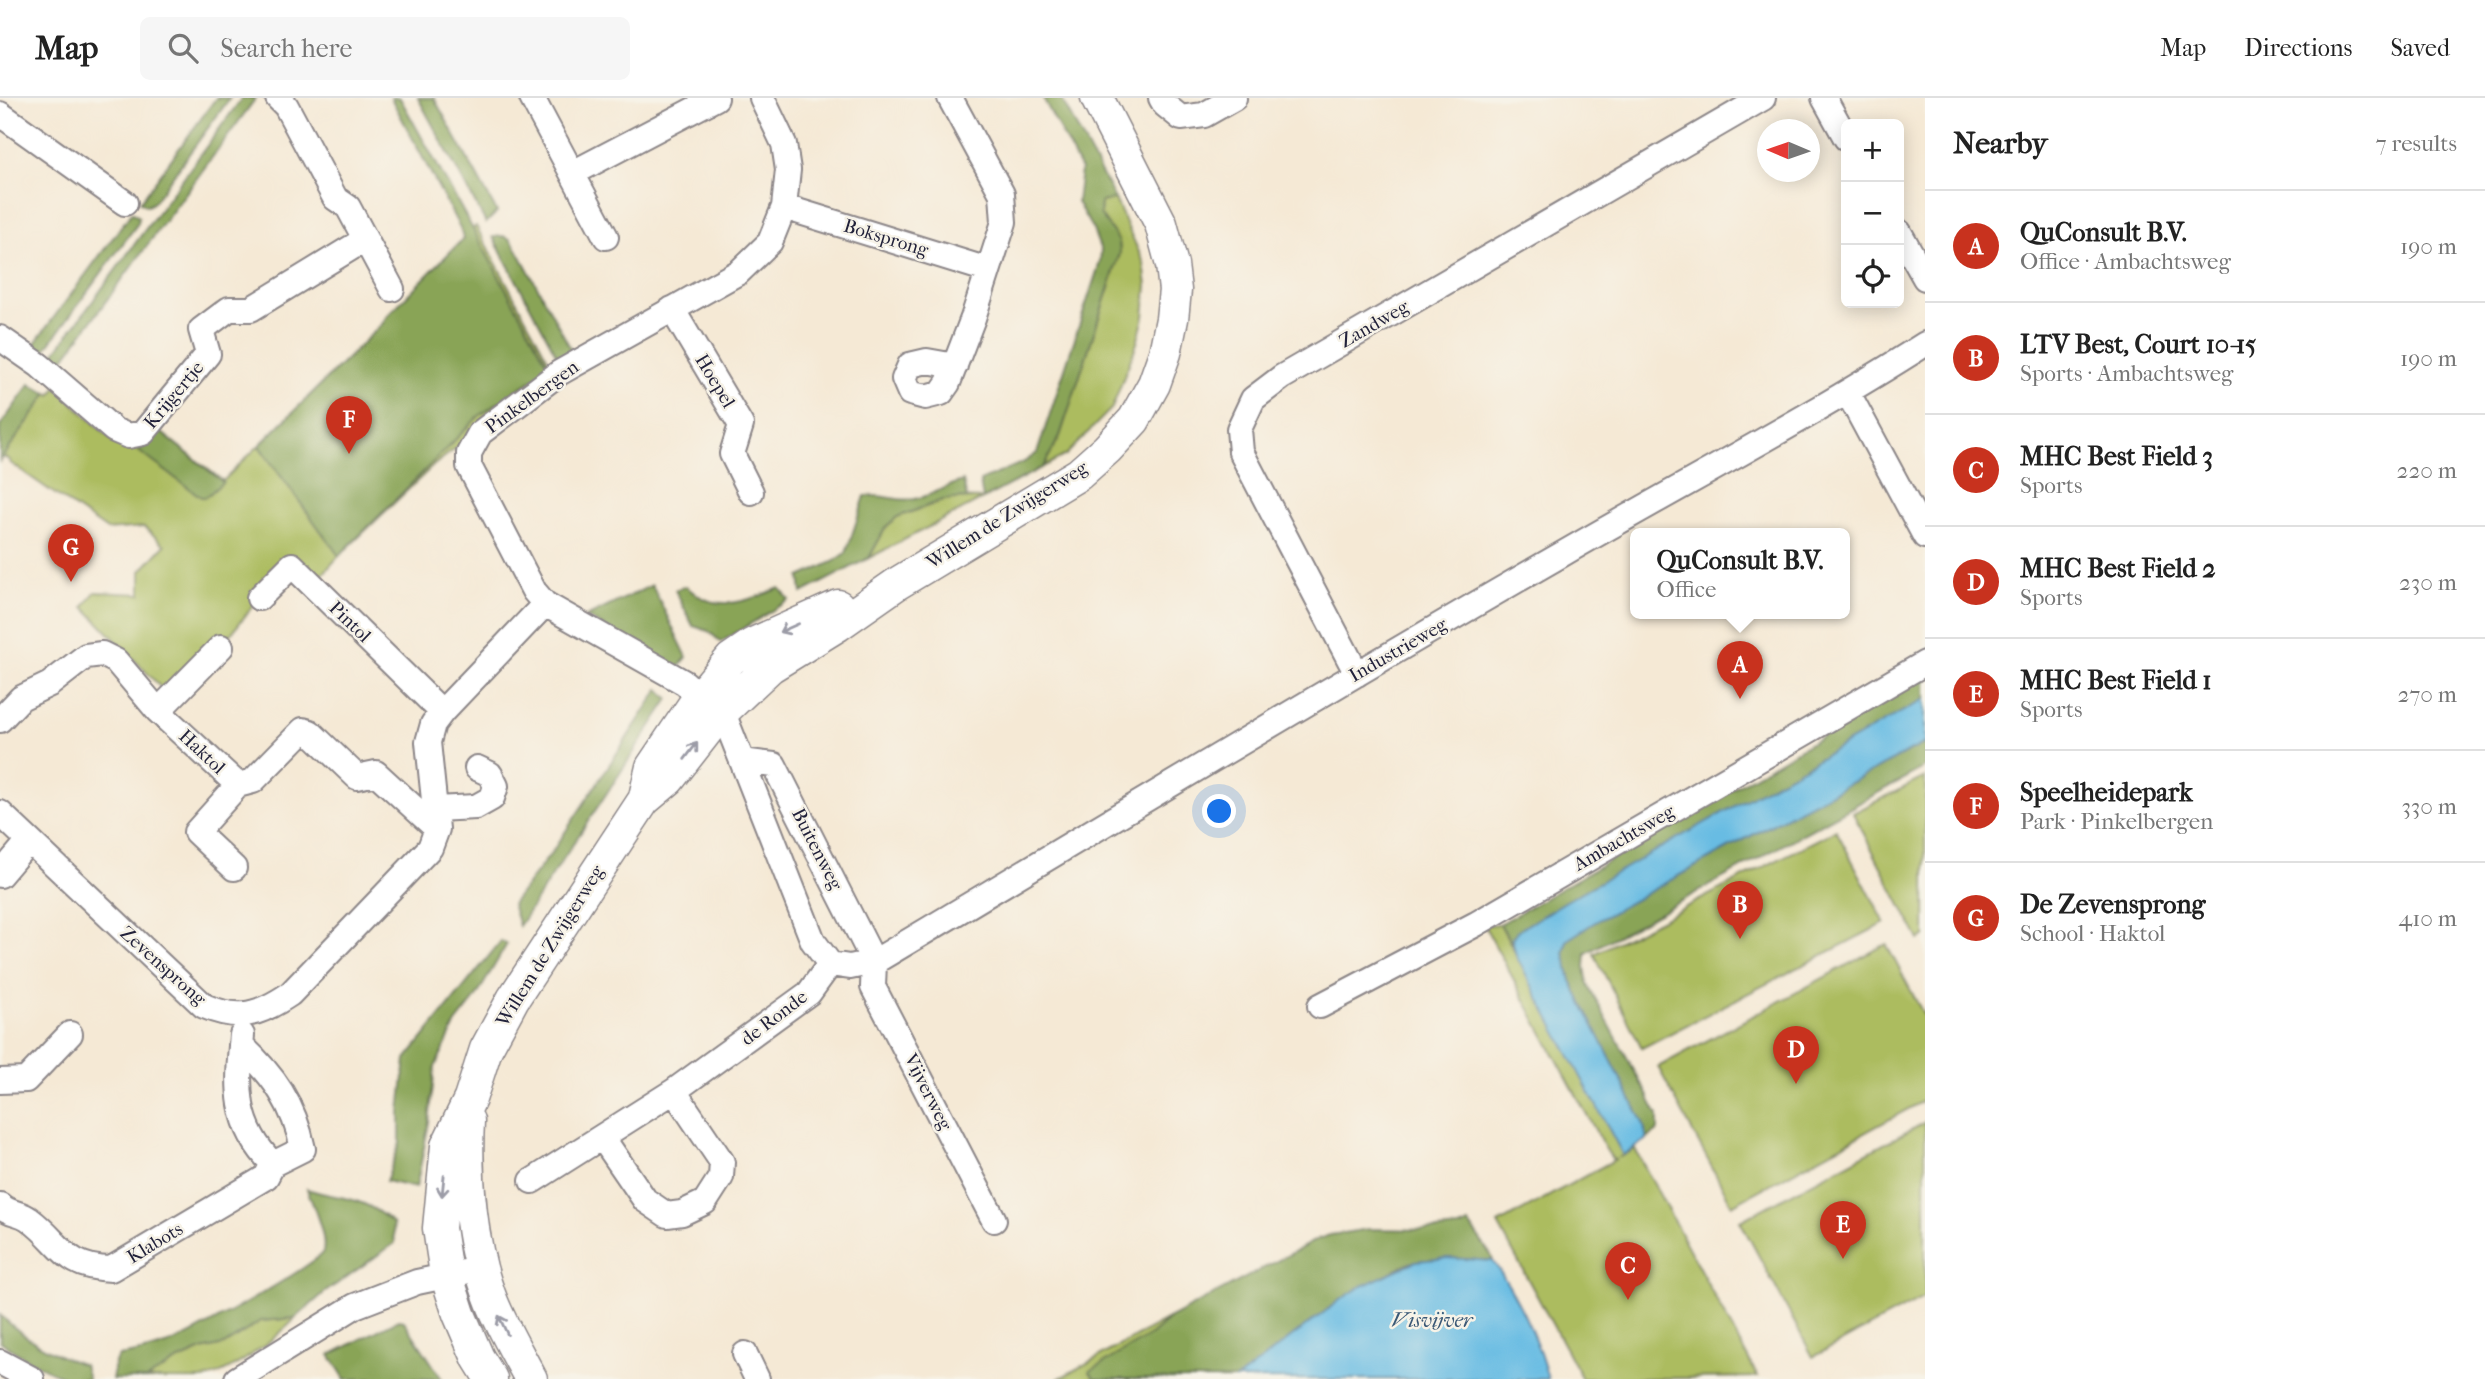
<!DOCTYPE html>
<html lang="en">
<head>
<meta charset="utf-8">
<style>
  body { margin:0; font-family:"IM FELL French Canon",serif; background:#f6f6f6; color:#222 }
  .controls { position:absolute; right:21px; top:21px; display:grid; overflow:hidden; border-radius:10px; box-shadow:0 4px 18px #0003 }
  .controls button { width:63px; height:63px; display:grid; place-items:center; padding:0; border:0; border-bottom:2px solid #e0e0e0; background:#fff; color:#222; font:35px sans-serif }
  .compass { position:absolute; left:1757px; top:21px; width:63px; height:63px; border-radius:50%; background:#fff; box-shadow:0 4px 18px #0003; rotate:272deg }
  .you { position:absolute; left:1220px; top:714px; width:24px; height:24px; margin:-18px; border:5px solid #fff; border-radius:50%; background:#1a73e8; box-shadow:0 0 0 10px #1a73e833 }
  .badge { display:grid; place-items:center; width:46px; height:46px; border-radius:50%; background:#c8321e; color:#fff; font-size:23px; font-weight:700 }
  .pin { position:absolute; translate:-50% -58px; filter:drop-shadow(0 2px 4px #0008) }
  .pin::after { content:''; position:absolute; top:37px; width:24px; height:21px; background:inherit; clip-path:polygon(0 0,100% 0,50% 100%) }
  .popup { position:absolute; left:1630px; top:430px; width:220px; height:91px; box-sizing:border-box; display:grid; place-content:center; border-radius:10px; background:#fff; filter:drop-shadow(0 2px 5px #0005); font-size:23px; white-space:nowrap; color:#767676 }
  .popup b { font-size:26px; color:#222 }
  .popup::after { content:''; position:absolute; left:50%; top:100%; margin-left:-14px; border:14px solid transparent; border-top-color:#fff }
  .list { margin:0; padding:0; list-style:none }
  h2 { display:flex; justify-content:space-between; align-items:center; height:91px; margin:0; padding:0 28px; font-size:30px }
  h2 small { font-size:23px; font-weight:400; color:#767676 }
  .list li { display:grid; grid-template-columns:46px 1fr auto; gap:21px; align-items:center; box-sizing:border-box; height:112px; padding:0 28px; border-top:2px solid #e0e0e0 }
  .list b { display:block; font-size:26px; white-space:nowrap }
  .list p { margin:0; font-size:23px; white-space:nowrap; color:#767676 }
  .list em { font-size:23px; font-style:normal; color:#767676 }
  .icon { flex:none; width:38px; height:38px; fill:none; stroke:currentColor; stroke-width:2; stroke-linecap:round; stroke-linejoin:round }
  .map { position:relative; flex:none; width:1925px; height:1281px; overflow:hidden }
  header { display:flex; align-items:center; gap:42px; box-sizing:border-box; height:98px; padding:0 35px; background:#fff; border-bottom:2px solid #e0e0e0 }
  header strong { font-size:33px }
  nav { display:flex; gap:38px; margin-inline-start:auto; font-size:24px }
  .search { width:490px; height:63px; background:#f6f6f6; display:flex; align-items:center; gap:18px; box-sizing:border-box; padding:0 24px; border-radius:10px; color:#767676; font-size:26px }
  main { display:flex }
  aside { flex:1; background:#fff }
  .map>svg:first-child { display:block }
</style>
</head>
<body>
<header>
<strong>Map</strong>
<div class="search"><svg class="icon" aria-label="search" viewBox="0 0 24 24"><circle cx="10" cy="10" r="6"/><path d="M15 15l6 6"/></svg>Search here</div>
<nav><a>Map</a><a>Directions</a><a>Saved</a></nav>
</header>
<main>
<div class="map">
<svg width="1925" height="1281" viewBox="0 0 1925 1281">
  <rect width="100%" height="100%" fill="#f7f3e8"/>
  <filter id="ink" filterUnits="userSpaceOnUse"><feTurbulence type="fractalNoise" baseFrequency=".0143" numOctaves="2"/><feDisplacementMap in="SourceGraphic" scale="14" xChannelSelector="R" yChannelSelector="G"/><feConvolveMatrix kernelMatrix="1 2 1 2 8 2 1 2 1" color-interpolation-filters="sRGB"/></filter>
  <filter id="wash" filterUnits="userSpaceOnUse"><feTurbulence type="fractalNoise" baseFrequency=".00686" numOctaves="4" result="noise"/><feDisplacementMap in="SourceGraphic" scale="28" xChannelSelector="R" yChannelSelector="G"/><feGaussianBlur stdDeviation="1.57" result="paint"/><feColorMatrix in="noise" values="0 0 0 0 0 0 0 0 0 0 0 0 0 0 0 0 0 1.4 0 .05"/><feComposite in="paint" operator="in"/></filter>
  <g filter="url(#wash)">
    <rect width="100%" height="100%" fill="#f5e9d5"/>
    <!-- green -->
    <path fill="#acbc5f" stroke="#676f4d" stroke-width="2" d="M1115,101L1144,165L1147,188L1144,219L1137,245L1112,310L1066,357L1043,369L1060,338L1120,156L1119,143L1100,116L1101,104Z
      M476,128L555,274L434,367L339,458L315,485L292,465L259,500L221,549L169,598L84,509L95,494L141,496V473L165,447L144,429L107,432L9,364L10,362L3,359L48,295L51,297L56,289L116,346L145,348L158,332L223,383L384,224L386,219Z
      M951,400L983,401L869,460L886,429L897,419Z
      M1925,679V839L1919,842L1853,715Z
      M1836,732L1885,825L1642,950L1594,856Z
      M1500,826L1623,1057L1618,1060L1635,1051L1758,1279L1582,1281L1498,1126L1616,1061L1613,1062L1605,1050L1484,827Z
      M1886,846L1925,919V1002L1732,1107L1658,969Z
      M1925,1024V1199L1813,1259L1740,1123Z
      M296,1220C276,1240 229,1278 201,1281C183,1281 164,1281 146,1281L177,1263L202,1252L224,1247L261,1223Z
      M1170,1220L1152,1236L1090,1274L1095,1281H1058Z"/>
    <!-- forest -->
    <path fill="#89a456" stroke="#566348" stroke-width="2" d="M216,0H230L153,105L147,108L140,104Z
      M242,0H256L53,275L45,268Z
      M391,0H400L550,270L479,318L339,458L259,348L384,224L386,219L463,141L461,132Z
      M418,0H434L497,114L486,125Z
      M1043,0H1061L1115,101L1101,104L1100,116L1119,143L1120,155L1060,338L1043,369L983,401L980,383L1024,364L1037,355L1100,164L1101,153L1093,132L1077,104L1081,72Z
      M132,114L139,119L138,125L36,264L26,257Z
      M503,138L510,141L517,151L573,255L560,263L493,139Z
      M30,286L48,295L0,363V328Z
      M158,332L223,384L206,399H201L137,352L145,348Z
      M963,383L967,400L943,402L897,419L886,429L869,460L802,495L800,479L835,463L846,455L865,398C882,396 898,404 915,401C932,398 947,387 963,383Z
      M652,487L687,559L678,570L586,519Z
      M686,488C715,517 747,503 780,490L789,502L721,544L708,533L693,528L675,492Z
      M1925,578V601L1568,802L1519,832L1512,840L1514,849L1500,826Z
      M659,591L669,601L519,828L512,806L552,754Z
      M1925,645V669L1586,855L1585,869L1588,887L1658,1017V1032L1647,1041L1643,1025L1571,883L1564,855L1567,842L1600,821L1743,742Z
      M501,843L507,846L475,901L456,925L435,969L429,1024L416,1090L386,1083L400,1045V1013L406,961Z
      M307,1091C345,1103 359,1096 393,1125L395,1145L324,1195L296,1220L261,1223L224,1247L202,1252L177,1263L146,1281H112L115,1264L119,1258C140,1255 161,1250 181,1241C199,1232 320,1165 323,1153C327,1139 312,1105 307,1091Z
      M1469,1126L1491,1157L1493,1163L1448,1160L1416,1163L1404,1167L1340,1202L1237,1281H1095L1090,1273L1152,1236L1170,1220L1318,1141L1330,1137L1369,1131L1437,1132L1459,1130Z
      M0,1217C27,1242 49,1255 84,1267L88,1281C83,1281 76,1281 71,1281C52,1277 15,1255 0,1243Z
      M398,1222L404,1223L442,1281H345L330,1257Z"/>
    <!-- water -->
    <path fill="#67bce3" stroke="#446f8f" stroke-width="2" d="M1925,601V645L1743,742L1600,821L1567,842L1564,855L1571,883L1643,1025L1647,1041L1623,1057L1516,858L1512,840L1519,832L1568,802Z
      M1448,1160L1493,1163C1517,1198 1537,1240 1548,1281H1237L1340,1202L1362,1188L1416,1163Z"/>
  </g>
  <g filter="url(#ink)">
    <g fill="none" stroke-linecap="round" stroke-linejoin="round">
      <!-- minor casing -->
      <g stroke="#8c8688" stroke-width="28">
        <path id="minor" d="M278,0L286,8L335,100L348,109L392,191
          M532,0L606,139
          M762,0L784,46L788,72L784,109L770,144L739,174L559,275L480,335L469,355V368L534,493L545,506L685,585L727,625L813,843L830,866
          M950,0L1002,96L1004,124L973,220L948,285L941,295L925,299L910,295L904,281L910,267L927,263L955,268
          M1161,0L1165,7L1181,20L1204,17L1234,0
          M1824,0L1846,40
          M0,16L125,105
          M573,75L716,0
          M784,109L988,172
          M1899,134L1925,180
          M672,211L741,327L732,356L751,394
          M0,240L39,267L114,332L128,338L143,335L208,256L201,232L229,211H251L364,142
          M1848,295L1925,438
          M259,500L292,467L442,614
          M1357,576L1241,354L1239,331L1253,301L1282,279L1763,0
          M158,613L221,549
          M0,622L21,600L50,586L86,558L102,556L116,563L158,613L238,687L253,683L303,632L310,634L357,679L376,675L437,731
          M742,663L774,667L874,864L873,889L994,1122
          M435,711L476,709L492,700L496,688L490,676L477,670
          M0,715L204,908C239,923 259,917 290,896L430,750L437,731L428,644L433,626L442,614L545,506
          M234,770L196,734L238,687
          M0,777L28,744
          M830,866L850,869L874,864C1102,728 1329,590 1559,458C1681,387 1806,322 1925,246
          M1320,908L1476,826L1925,565
          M242,937C237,989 234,1027 273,1066
          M0,983L26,982L70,936
          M602,1039L645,1102L667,1117L682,1115L705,1104L721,1079L722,1064L674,993
          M532,1083L674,993L809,895L830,866
          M0,1107C9,1116 20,1114 29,1121C62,1145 63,1170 111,1171L266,1079L273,1066L303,1051C294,1006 274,978 241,947
          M745,1256L757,1281
          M0,1264L32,1281
          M237,1281L355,1208L417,1184L483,1170"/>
      </g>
      <!-- major casing -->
      <g stroke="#8c8688" stroke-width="35">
        <path id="major" d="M645,699L652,669L700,598L731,561L753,546L838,508
          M468,1023C465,1079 471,1152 492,1204C503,1231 518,1256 531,1281
          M491,1281L478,1260L459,1216L446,1176L439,1130L447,1048L470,1001L486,951L513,901L644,702L669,681L719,617L770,569L838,527L898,485L1079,376L1107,351L1134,322L1154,286L1165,255L1172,221L1175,192L1172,167L1161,126L1097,0"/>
      </g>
      <!-- minor -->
      <use href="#minor" stroke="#fff" stroke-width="24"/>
      <!-- major -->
      <use href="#major" stroke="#fff" stroke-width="32"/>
    </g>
    <!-- one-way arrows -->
    <defs><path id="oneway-shaft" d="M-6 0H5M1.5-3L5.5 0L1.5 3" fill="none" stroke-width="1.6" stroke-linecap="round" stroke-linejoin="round" transform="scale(1.75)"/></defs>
    <g stroke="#9c9ca7">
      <use href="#oneway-shaft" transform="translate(789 530) rotate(156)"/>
      <use href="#oneway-shaft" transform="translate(691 653) rotate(-53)"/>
      <use href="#oneway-shaft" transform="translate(443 1088) rotate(96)"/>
      <use href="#oneway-shaft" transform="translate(503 1227) rotate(-115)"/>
    </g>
  </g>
  <g text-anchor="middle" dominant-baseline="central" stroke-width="5" stroke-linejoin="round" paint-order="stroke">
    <!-- street labels -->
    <g font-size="19" fill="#22223b" stroke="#f7f3e8">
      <text transform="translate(886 140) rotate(17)">Boksprong</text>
      <text transform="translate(1374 226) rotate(-30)">Zandweg</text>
      <text transform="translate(715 283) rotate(59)">Hoepel</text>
      <text transform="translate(174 297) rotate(-50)">Krijgertje</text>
      <text transform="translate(532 299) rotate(-36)">Pinkelbergen</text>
      <text transform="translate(1007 417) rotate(-32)">Willem de Zwijgerweg</text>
      <text transform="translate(350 524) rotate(44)">Pintol</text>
      <text transform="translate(1398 552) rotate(-30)">Industrieweg</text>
      <text transform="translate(202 654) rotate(43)">Haktol</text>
      <text transform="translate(1624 740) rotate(-30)">Ambachtsweg</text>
      <text transform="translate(817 751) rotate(63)">Buitenweg</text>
      <text transform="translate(550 848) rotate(-58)">Willem de Zwijgerweg</text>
      <text transform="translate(163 868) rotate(42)">Zevensprong</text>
      <text transform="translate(774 920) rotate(-37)">de Ronde</text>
      <text transform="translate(928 994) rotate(63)">Vijverweg</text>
      <text transform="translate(155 1145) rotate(-31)">Klabots</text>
    </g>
    <!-- water labels -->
    <g font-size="21" font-style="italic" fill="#3a5876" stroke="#f7f3e8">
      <text x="1432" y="1222">Visvijver</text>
    </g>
  </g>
</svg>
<div class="controls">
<button>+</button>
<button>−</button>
<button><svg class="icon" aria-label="locate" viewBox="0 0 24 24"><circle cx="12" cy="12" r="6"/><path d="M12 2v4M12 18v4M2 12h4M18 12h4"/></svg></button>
</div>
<svg class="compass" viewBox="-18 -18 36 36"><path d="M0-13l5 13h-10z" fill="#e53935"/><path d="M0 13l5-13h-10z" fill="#767676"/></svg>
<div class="you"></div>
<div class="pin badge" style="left:1740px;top:601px">A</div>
<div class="popup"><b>QuConsult B.V.</b>Office</div>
<div class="pin badge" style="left:1740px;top:841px">B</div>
<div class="pin badge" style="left:1628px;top:1202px">C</div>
<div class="pin badge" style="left:1796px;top:986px">D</div>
<div class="pin badge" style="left:1843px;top:1161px">E</div>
<div class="pin badge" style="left:349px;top:356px">F</div>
<div class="pin badge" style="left:71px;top:484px">G</div>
</div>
<aside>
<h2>Nearby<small>7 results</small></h2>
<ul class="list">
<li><span class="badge">A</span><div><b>QuConsult B.V.</b><p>Office · Ambachtsweg</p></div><em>190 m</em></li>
<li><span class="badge">B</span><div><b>LTV Best, Court 10-15</b><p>Sports · Ambachtsweg</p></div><em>190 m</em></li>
<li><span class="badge">C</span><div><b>MHC Best Field 3</b><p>Sports</p></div><em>220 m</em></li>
<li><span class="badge">D</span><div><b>MHC Best Field 2</b><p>Sports</p></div><em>230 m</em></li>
<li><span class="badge">E</span><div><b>MHC Best Field 1</b><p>Sports</p></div><em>270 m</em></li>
<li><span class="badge">F</span><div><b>Speelheidepark</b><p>Park · Pinkelbergen</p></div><em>330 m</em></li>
<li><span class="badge">G</span><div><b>De Zevensprong</b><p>School · Haktol</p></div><em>410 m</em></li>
</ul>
</aside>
</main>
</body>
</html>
